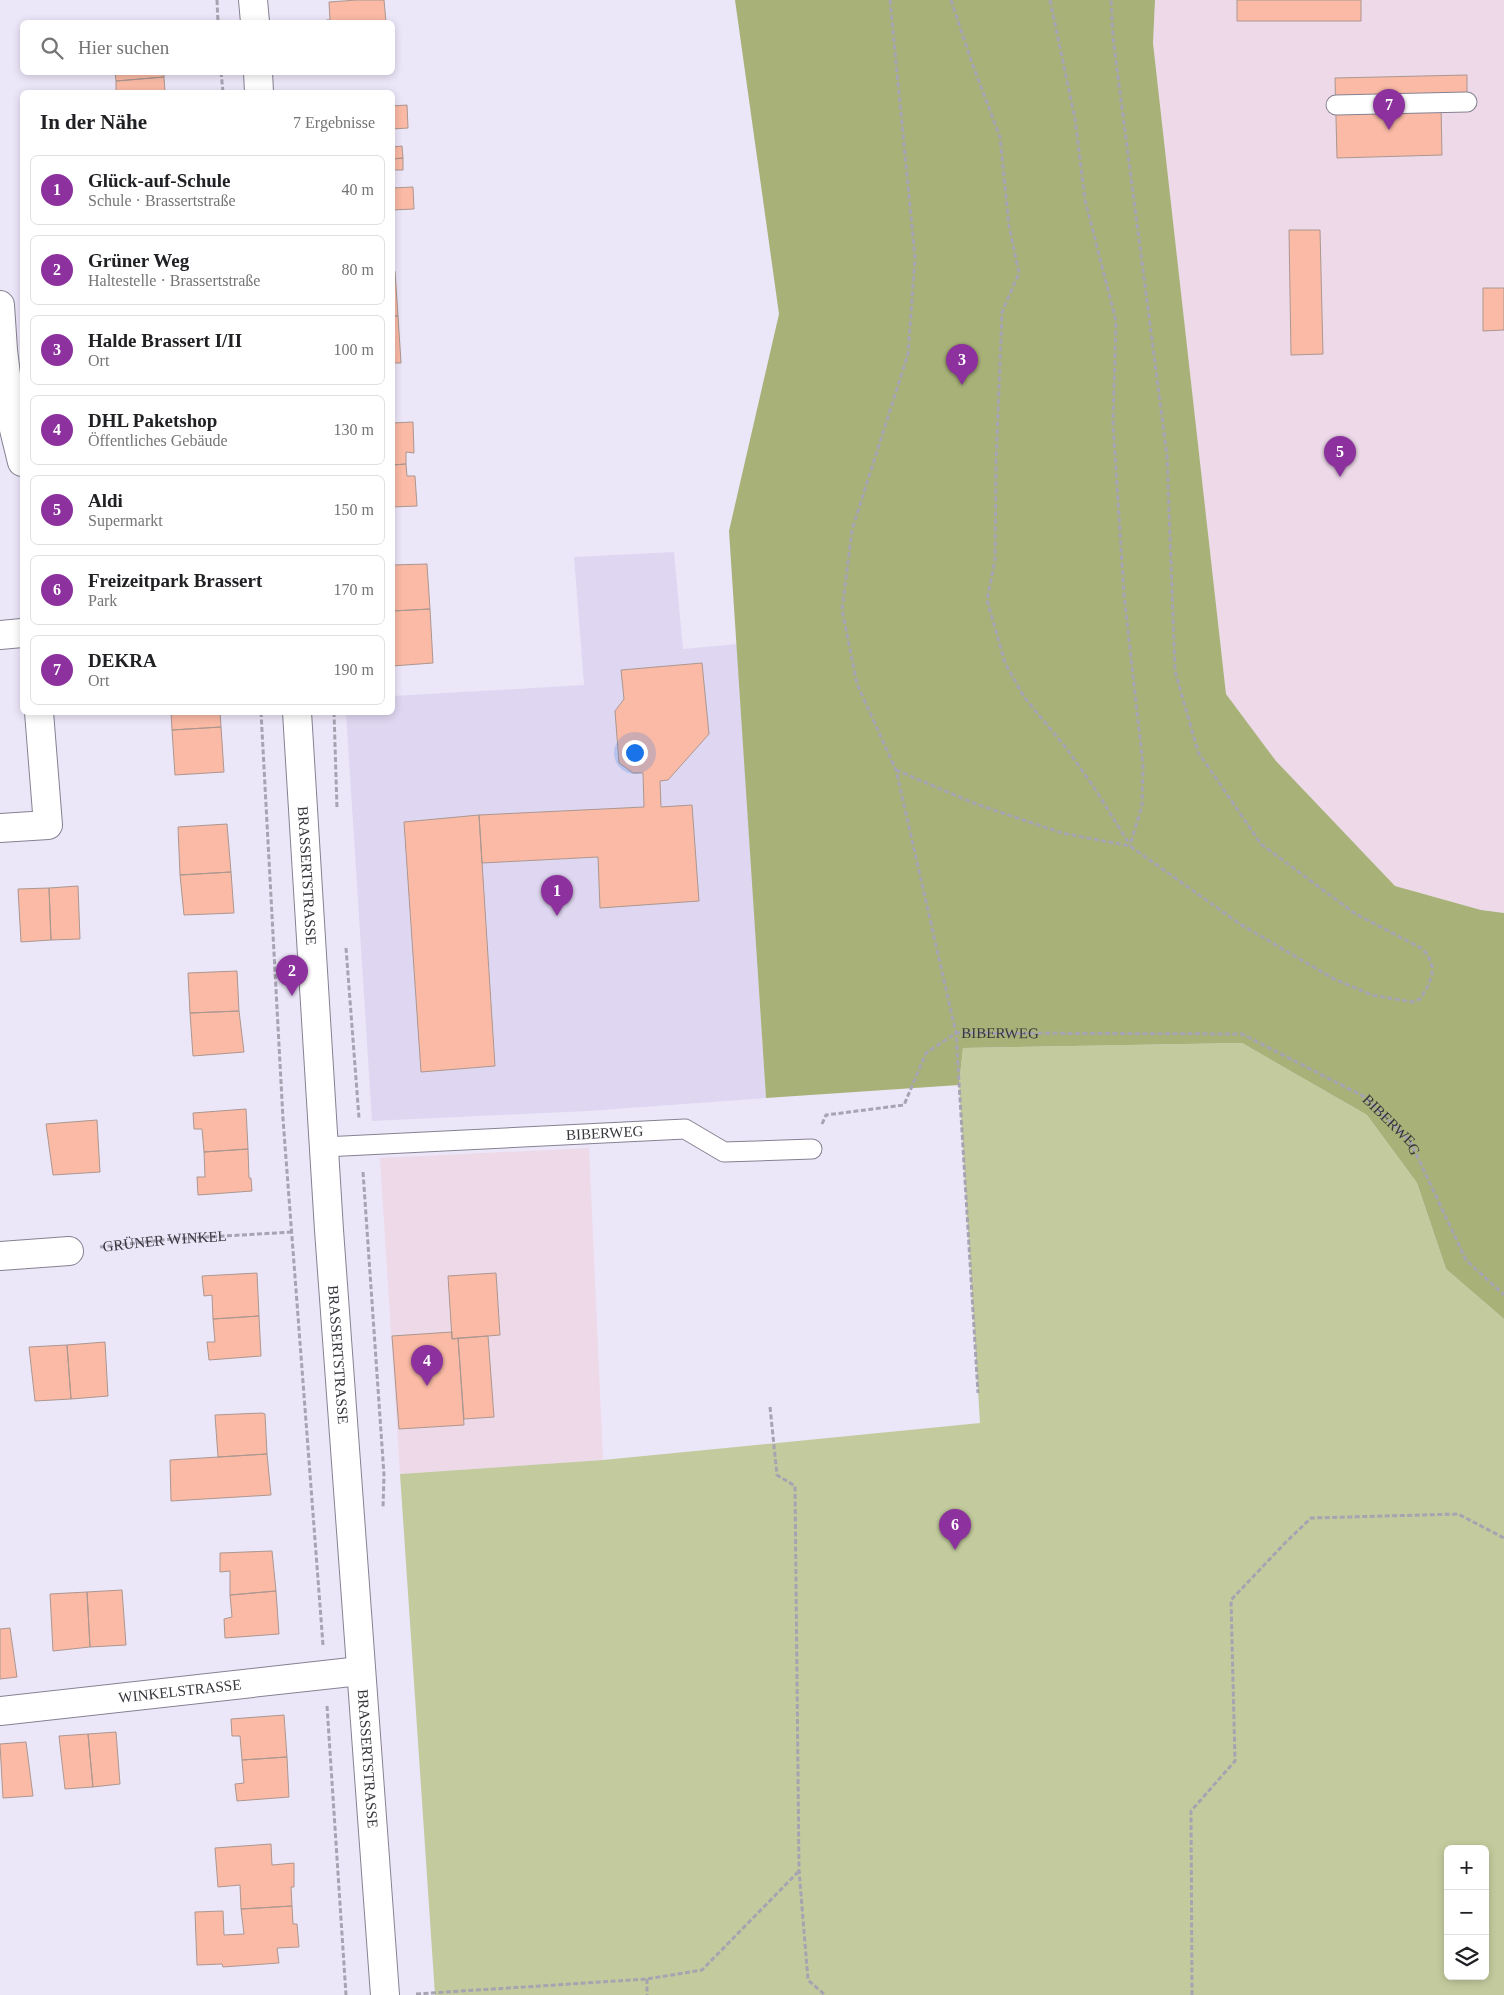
<!DOCTYPE html>
<html lang="de">
<head>
<meta charset="utf-8">
<style>
  body { margin:0; font-family:"Times New Roman",serif; background:#f2f2f2; color:#202124 }
  .controls { position:absolute; right:15px; bottom:15px; display:grid; overflow:hidden; border-radius:8px; box-shadow:0 2px 8px #0003 }
  .controls button { width:45px; height:45px; display:grid; place-items:center; padding:0; border:0; border-bottom:1px solid #e0e0e0; background:#fff; color:#202124; font:25px sans-serif }
  .you { position:absolute; left:634px; top:752px; width:18px; height:18px; margin:-12px; border:4px solid #fff; border-radius:50%; background:#1a73e8; box-shadow:0 0 0 8px #1a73e833 }
  .badge { display:grid; place-items:center; width:32px; height:32px; border-radius:50%; background:#8c319d; color:#fff; font-size:16px; font-weight:700 }
  .pin { position:absolute; translate:-50% -41px; filter:drop-shadow(0 1px 2px #0008) }
  .pin::after { content:''; position:absolute; top:26px; width:18px; height:15px; background:inherit; clip-path:polygon(0 0,100% 0,50% 100%) }
  .list { margin:0; padding:0; list-style:none }
  h2 { display:flex; justify-content:space-between; align-items:center; height:65px; margin:0; padding:0 20px; font-size:21px }
  h2 small { font-size:16px; font-weight:400; color:#757577 }
  .list li { display:grid; grid-template-columns:32px 1fr auto; gap:15px; align-items:center; box-sizing:border-box; height:70px; margin:0 10px 10px; padding:0 10px; border:1px solid #e0e0e0; border-radius:8px }
  .list b { display:block; font-size:19px; white-space:nowrap }
  .list p { margin:0; font-size:16px; white-space:nowrap; color:#757577 }
  .list em { font-size:16px; font-style:normal; color:#757577 }
  .icon { flex:none; width:28px; height:28px; fill:none; stroke:currentColor; stroke-width:2; stroke-linecap:round; stroke-linejoin:round }
  .map { position:relative; flex:none; width:1504px; height:1995px; overflow:hidden }
  .search { position:absolute; background:#fff; box-shadow:0 2px 8px #0003; left:20px; top:20px; width:375px; height:55px; display:flex; align-items:center; gap:12px; box-sizing:border-box; padding:0 18px; border-radius:8px; color:#757577; font-size:19px }
  .panel { position:absolute; background:#fff; box-shadow:0 2px 8px #0003; left:20px; top:90px; width:375px; height:625px; border-radius:8px }
  .map>svg:first-child { display:block }
</style>
</head>
<body>
<div class="map">
<svg width="1504" height="1995" viewBox="0 0 1504 1995">
  <rect width="100%" height="100%" fill="#ece6f9"/>
  <!-- commercial -->
  <path fill="#edd9e8" d="M1155,0H1504V913L1481,910L1395,886L1276,761L1226,694L1153,43Z
    M589,1148L603,1460L400,1474L380,1158Z"/>
  <!-- built -->
  <path fill="#dfd7f1" d="M674,552L683,649L737,644L766,1098L588,1111L372,1121L346,713L392,712L393,696L584,685L574,557Z"/>
  <!-- green -->
  <path fill="#c3cb9e" fill-rule="evenodd" d="M1242,1043L1367,1115L1417,1183L1446,1269L1504,1319V1995H435L400,1474L603,1460L980,1423L959,1085L963,1048ZM1448,1849H1485V1976H1448Z"/>
  <!-- forest -->
  <path fill="#a8b278" d="M735,0H1155L1153,43L1226,694L1276,761L1395,886L1481,910L1504,913V1319L1446,1269L1417,1183L1367,1115L1242,1043L963,1048L959,1085L766,1098L729,531L779,314Z"/>
  <!-- building -->
  <path fill="#fabaa5" stroke="#ac9790" d="M357,0H384L386,22H327L326,20H330L329,2Z
    M1237,0H1361V21H1237Z
    M115,72H164V77L116,81Z
    M1467,75V105H1441L1442,155L1337,158L1335,78Z
    M164,77L165,92H116V81Z
    M407,105L408,128L392,129V106Z
    M402,146L403,158L392,159V147Z
    M403,158V170H392V159Z
    M413,187L414,209L392,210V188Z
    M1289,230H1320L1323,354L1291,355Z
    M392,271H395L398,316H392Z
    M1483,288H1504V330L1483,331Z
    M392,316H398L401,363H392Z
    M413,422L414,453L406,452V464L392,465V423Z
    M406,464L407,476H415L417,506L392,507V465Z
    M427,564L430,609L392,611V565Z
    M430,609L433,663L392,666V611Z
    M702,663L709,734L668,780L660,781L661,807L692,805L699,901L600,908L598,857L482,863L479,815L644,807L643,773H633L619,763L615,711L624,699L621,670Z
    M171,712H220L221,727L172,730Z
    M221,727L224,772L175,775L172,730Z
    M479,815L495,1066L421,1072L404,822Z
    M227,824L231,872L180,875L178,827Z
    M231,872L234,913L184,915L180,875Z
    M78,886L80,939L51,940L49,888Z
    M49,888L51,940L21,942L18,889Z
    M237,971L239,1011L190,1013L188,973Z
    M239,1011L244,1052L193,1056L190,1013Z
    M246,1109L248,1149L204,1152L202,1129H194L193,1113Z
    M97,1120L100,1172L53,1175L46,1124Z
    M248,1149L249,1178H251L252,1191L198,1195L197,1177H205L204,1152Z
    M257,1273L259,1316L213,1319L212,1295L204,1296L202,1276Z
    M496,1273L500,1335L452,1339L448,1276Z
    M259,1316L261,1356L209,1360L207,1342H215L213,1319Z
    M452,1332V1339L458,1338L464,1425L399,1429L392,1336Z
    M488,1336L494,1417L464,1419L458,1338Z
    M105,1342L108,1396L71,1399L67,1345Z
    M67,1345L71,1399L35,1401L29,1347Z
    M262,1413L265,1414L267,1454L218,1457L215,1415Z
    M267,1454L271,1495L171,1501L170,1460Z
    M272,1551L276,1591L230,1595V1571L220,1572V1553Z
    M122,1590L126,1645L90,1647L87,1592Z
    M276,1591L279,1634L225,1638L224,1619L232,1617L230,1595Z
    M87,1592L90,1647L53,1651L50,1594Z
    M10,1628L17,1677L0,1679V1629Z
    M284,1715L287,1757L242,1760L240,1736H232L231,1719Z
    M116,1732L120,1784L93,1787L88,1734Z
    M88,1734L93,1787L65,1789L59,1736Z
    M26,1742L33,1796L3,1798L0,1744Z
    M287,1757L289,1797L237,1801L235,1784L244,1783L242,1760Z
    M271,1844L272,1865L294,1863V1887H291L292,1906L241,1909L240,1885L218,1887L215,1848Z
    M292,1906L293,1924H297L299,1947L277,1948L279,1963L223,1967L222,1964L197,1965L195,1912L223,1911L224,1935L244,1934L241,1909Z"/>
  <g fill="none" stroke-linecap="round" stroke-linejoin="round">
    <!-- lane casing -->
    <g stroke="#868192" stroke-width="21">
      <g id="lane">
        <path d="M1336,105L1467,102"/>
        <path id="s3" d="M324,1147L685,1129L724,1152L812,1149"/>
      </g>
    </g>
    <!-- street casing -->
    <g stroke="#868192" stroke-width="30">
      <g id="street">
        <path d="M0,305L3,350L11,417L22,462"/>
        <path d="M0,635L22,633"/>
        <path d="M0,828L48,825L39,712"/>
        <path d="M0,1256L69,1251"/>
        <path id="s4" d="M0,1711L360,1671"/>
      </g>
    </g>
    <!-- secondary casing -->
    <g stroke="#868192" stroke-width="30">
      <g id="secondary">
        <path d="M253,0L255,22"/>
        <path d="M258,72L259,92"/>
        <path id="s5" d="M297,712L329,1230L385,1995"/>
      </g>
    </g>
    <!-- path -->
    <g stroke="#a7a3b1" stroke-width="3" stroke-dasharray="5 2.5" stroke-linecap="butt">
      <path d="M217,0L218,22"/>
      <path d="M890,0L915,258L908,354L852,530L842,610L857,684L896,770L956,1033L978,1393"/>
      <path d="M951,0L972,63L1000,137L1009,226L1019,273L1002,312L996,464L995,560L987,600L1005,663L1024,697L1067,749L1095,789L1130,845"/>
      <path d="M1050,0L1075,119L1085,200L1116,321L1113,423L1124,595L1143,765L1142,806L1130,845"/>
      <path d="M221,72L223,92"/>
      <path d="M261,712L283,1119L323,1645"/>
      <path d="M334,712L337,809"/>
      <path d="M896,770L976,804L1062,833L1130,846L1240,924L1334,979L1372,995L1412,1002L1420,999L1428,986L1432,975V966L1428,955L1421,948L1354,913L1261,844L1198,752L1175,671L1167,456L1113,38L1111,0"/>
      <path d="M346,948L359,1118"/>
      <path id="s1" d="M822,1124L826,1115L904,1105L926,1053L956,1033L1242,1034L1365,1097L1410,1141L1466,1260L1504,1295"/>
      <path d="M363,1172L384,1475L383,1508"/>
      <path id="s2" d="M100,1247L172,1239L293,1232"/>
      <path d="M770,1407L777,1475L795,1486L799,1870L808,1980L825,1995"/>
      <path d="M327,1706L346,1995"/>
      <path d="M647,1979V1995"/>
      <path d="M416,1994L647,1979L702,1970L799,1871"/>
      <path d="M1192,1995L1191,1811L1235,1761L1231,1600L1285,1543L1311,1518L1458,1514L1504,1538"/>
    </g>
    <!-- lane -->
    <use href="#lane" stroke="#fff" stroke-width="19"/>
    <!-- street -->
    <use href="#street" stroke="#fff" stroke-width="28"/>
    <!-- secondary -->
    <use href="#secondary" stroke="#fff" stroke-width="28"/>
  </g>
  <g text-anchor="middle" dominant-baseline="central" stroke-width="4.5" stroke-linejoin="round" paint-order="stroke">
    <!-- street labels -->
    <g font-size="15" fill="#38363d" stroke="#fff">
      <text stroke="none"><textPath href="#s5" startOffset="164">BRASSERTSTRASSE</textPath></text>
      <text stroke="none"><textPath href="#s1" startOffset="225">BIBERWEG</textPath></text>
      <text stroke="none"><textPath href="#s1" startOffset="644">BIBERWEG</textPath></text>
      <text stroke="none"><textPath href="#s3" startOffset="281">BIBERWEG</textPath></text>
      <text stroke="none"><textPath href="#s2" startOffset="65">GRÜNER WINKEL</textPath></text>
      <text stroke="none"><textPath href="#s5" startOffset="644">BRASSERTSTRASSE</textPath></text>
      <text stroke="none"><textPath href="#s4" startOffset="181">WINKELSTRASSE</textPath></text>
      <text stroke="none"><textPath href="#s5" startOffset="1049">BRASSERTSTRASSE</textPath></text>
    </g>
  </g>
</svg>
<div class="controls">
<button>+</button>
<button>−</button>
<button><svg class="icon" aria-label="layers" viewBox="0 0 24 24"><path d="M12 4l9 5-9 5-9-5zM3 14l9 5 9-5"/></svg></button>
</div>
<div class="you"></div>
<div class="pin badge" style="left:557px;top:916px">1</div>
<div class="pin badge" style="left:292px;top:996px">2</div>
<div class="pin badge" style="left:962px;top:385px">3</div>
<div class="pin badge" style="left:427px;top:1386px">4</div>
<div class="pin badge" style="left:1340px;top:477px">5</div>
<div class="pin badge" style="left:955px;top:1550px">6</div>
<div class="pin badge" style="left:1389px;top:130px">7</div>
<div class="search"><svg class="icon" aria-label="search" viewBox="0 0 24 24"><circle cx="10" cy="10" r="6"/><path d="M15 15l6 6"/></svg>Hier suchen</div>
<section class="panel">
<h2>In der Nähe<small>7 Ergebnisse</small></h2>
<ul class="list">
<li><span class="badge">1</span><div><b>Glück-auf-Schule</b><p>Schule · Brassertstraße</p></div><em>40 m</em></li>
<li><span class="badge">2</span><div><b>Grüner Weg</b><p>Haltestelle · Brassertstraße</p></div><em>80 m</em></li>
<li><span class="badge">3</span><div><b>Halde Brassert I/II</b><p>Ort</p></div><em>100 m</em></li>
<li><span class="badge">4</span><div><b>DHL Paketshop</b><p>Öffentliches Gebäude</p></div><em>130 m</em></li>
<li><span class="badge">5</span><div><b>Aldi</b><p>Supermarkt</p></div><em>150 m</em></li>
<li><span class="badge">6</span><div><b>Freizeitpark Brassert</b><p>Park</p></div><em>170 m</em></li>
<li><span class="badge">7</span><div><b>DEKRA</b><p>Ort</p></div><em>190 m</em></li>
</ul>
</section>
</div>
</body>
</html>
